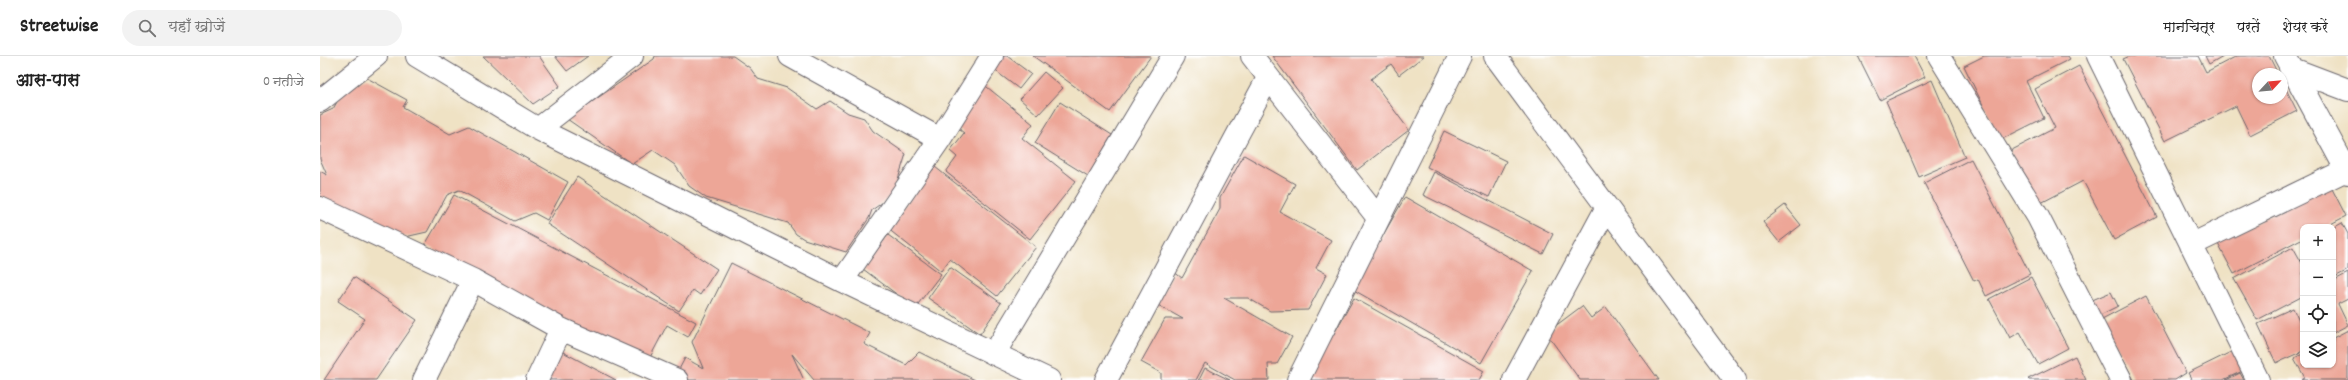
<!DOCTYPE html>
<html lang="hi">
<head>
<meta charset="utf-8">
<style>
  body { margin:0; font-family:Dekko,"Playpen Sans Deva",sans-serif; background:#f2f2f2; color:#222 }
  .controls { position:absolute; right:12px; bottom:12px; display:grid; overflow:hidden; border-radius:8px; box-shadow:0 1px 3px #0004 }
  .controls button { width:36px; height:36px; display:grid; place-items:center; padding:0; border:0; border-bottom:1px solid #e0e0e0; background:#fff; color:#222; font:20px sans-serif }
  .compass { position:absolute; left:1932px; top:12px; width:36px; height:36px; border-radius:50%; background:#fff; box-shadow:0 1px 3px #0004; rotate:64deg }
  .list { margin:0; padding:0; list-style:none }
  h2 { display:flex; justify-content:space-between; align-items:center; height:52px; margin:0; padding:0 16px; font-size:17px }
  h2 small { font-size:13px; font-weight:400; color:#767676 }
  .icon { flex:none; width:22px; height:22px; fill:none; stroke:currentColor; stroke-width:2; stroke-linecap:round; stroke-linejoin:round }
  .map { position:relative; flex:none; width:2028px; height:324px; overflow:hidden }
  header { display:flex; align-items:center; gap:24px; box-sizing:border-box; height:56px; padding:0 20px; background:#fff; border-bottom:1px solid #e0e0e0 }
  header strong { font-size:19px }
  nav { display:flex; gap:22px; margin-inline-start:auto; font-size:14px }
  .search { width:280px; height:36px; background:#f2f2f2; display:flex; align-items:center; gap:10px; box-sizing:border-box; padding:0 14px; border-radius:22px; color:#767676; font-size:15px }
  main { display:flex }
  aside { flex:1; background:#fff }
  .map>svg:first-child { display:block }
</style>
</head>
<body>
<header>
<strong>Streetwise</strong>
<div class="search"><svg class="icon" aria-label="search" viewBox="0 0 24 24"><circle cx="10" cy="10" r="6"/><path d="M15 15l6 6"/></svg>यहाँ खोजें</div>
<nav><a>मानचित्र</a><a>परतें</a><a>शेयर करें</a></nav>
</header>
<main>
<aside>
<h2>आस-पास<small>0 नतीजे</small></h2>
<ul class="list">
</ul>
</aside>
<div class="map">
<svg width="2028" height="324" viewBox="0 0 2028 324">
  <rect width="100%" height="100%" fill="#fff"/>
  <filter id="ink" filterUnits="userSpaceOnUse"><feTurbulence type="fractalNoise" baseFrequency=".025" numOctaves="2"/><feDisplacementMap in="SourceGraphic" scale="8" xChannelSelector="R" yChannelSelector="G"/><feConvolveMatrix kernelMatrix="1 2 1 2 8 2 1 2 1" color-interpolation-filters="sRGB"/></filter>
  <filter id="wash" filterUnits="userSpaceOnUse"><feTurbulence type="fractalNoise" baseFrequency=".012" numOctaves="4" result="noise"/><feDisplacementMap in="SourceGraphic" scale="16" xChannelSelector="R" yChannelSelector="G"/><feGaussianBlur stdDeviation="0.9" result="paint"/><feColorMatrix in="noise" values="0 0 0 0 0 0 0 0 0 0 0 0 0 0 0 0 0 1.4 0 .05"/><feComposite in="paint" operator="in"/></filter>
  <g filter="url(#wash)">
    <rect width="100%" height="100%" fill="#efe2c4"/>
    <g id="blocks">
      <!-- building -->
      <path fill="#eda697" d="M163,0H219L240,30L213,48Z
        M235,0H268L247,15Z
        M335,0H413L430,12L438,23L467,32L497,53L510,45L528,57L544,62L553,75L586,98L573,139L552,154L549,162L526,196L484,183L476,178L468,167L386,142L369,130L355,109L333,94L312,108L247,63L334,3Z
        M676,0H687L711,18L699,33L669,10Z
        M713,0H831L790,56Z
        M952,0H1104L1079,19L1071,8L1051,23L1089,74L1037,114Z
        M1538,0H1594L1605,21L1560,44Z
        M1664,0H1748L1750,3L1706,25L1724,62L1680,84L1644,10Z
        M1810,0H1878L1886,16L1917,0H1949L1958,18H1938V42H1962V25L1977,55L1930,79L1916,50L1845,85L1803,3Z
        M1885,0H1903L1889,8Z
        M1759,10L1837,161L1794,184L1763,125L1717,149L1690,95L1735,72L1715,33Z
        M724,16L743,32L718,59L700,43Z
        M47,22L87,44L83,51L130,78L149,70L248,126L227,164L214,157L195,165L139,134L127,139L107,176L85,181L0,141V115L7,119L0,103V59L13,53L26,30Z
        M1612,24L1645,101L1599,121L1566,45Z
        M662,27L713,68L702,82L756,125L710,183L626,116L637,101L630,95L644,77L631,67Z
        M740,46L792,79L768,120L715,87Z
        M1124,75L1186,105L1169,141L1107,111Z
        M924,99L975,128L960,156L1011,184L996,212L1007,218L988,254L950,255L928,242H904L972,281L957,308H948L949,324H915L885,307L876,324H841V317L821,306L845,263H863L836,248L854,216L862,222L900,153V142Z
        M1651,103L1710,218L1666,240L1658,223L1654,225L1604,127Z
        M615,111L716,191L677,240L630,203L621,215L567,172Z
        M1114,116L1233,178L1223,198L1103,139Z
        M257,121L397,213L380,239L373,234L359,255L227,168Z
        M2010,129L2026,160L2005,171H1983V182L1914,218L1897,186Z
        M134,139L376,266L368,281L347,269L326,309L105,189Z
        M1085,141L1213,215L1161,307L1032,233Z
        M1465,149L1481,169L1459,186L1443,166Z
        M2022,167L2028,178V214L2013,222V172Z
        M568,179L621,218L595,252L543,213Z
        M1973,191L1983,209V240L1937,264L1914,223Z
        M411,207L550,277L544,288L586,309L599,296L655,324H494L472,298L483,322L481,324H361L355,321L365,302L383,312L372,286Z
        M630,211L681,247L660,278L608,242Z
        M2028,217V243L2018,248L2028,269L2013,277V225Z
        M34,221L97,264L56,324H4L45,263L18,245Z
        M1711,221L1748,292L1718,308L1700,276L1690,282L1669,243Z
        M1791,236L1798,250L1778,260L1770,245Z
        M1826,240L1866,317L1855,324H1814L1782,263Z
        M1034,242L1164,315L1159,324H988Z
        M1262,250L1271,262L1286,251L1339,324H1260L1226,277Z
        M1973,252L1983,274V295L1956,307L1938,268Z
        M2028,274V324H1981L1985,322L1974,302L1983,298V309H2013V282Z
        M1917,293L1927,313L1903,324H1872L1868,317Z
        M241,295L296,324H226Z
        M1755,300L1766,324H1709L1708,323Z
        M885,312L910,324H879Z
        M1920,317L1924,324H1906Z"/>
    </g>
  </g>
  <g filter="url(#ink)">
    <use href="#blocks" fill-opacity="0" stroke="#6a656b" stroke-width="1"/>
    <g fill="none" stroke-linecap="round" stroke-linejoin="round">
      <!-- minor casing -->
      <g stroke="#6a656b" stroke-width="24">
        <path id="minor" d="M97,0L218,73L522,225L729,324
          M470,0L620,83
          M932,0L1058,162
          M1175,0L1415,324
          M1619,0L1718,161L1801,324
          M1778,0L1938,324
          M1965,0L2028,117
          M1970,12L2028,34
          M0,45L56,0
          M218,73L312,0
          M0,152L153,224L241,273L357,324
          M1871,189L2028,113
          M522,225L620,83L672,0
          M674,298L853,0
          M104,324L153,224
          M217,324L241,273
          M786,324L948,22
          M978,324L1140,0
          M1194,324L1287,151"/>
      </g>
      <!-- minor -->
      <use href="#minor" stroke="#fff" stroke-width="22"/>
    </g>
  </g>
</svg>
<div class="controls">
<button>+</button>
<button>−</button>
<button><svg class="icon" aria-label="locate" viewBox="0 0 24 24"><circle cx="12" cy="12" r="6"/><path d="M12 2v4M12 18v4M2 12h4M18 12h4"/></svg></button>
<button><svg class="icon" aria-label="layers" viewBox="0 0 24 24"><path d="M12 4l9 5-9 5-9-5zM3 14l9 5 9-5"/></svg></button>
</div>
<svg class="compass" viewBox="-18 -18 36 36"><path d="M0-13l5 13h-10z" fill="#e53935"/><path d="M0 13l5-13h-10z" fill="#767676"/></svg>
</div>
</main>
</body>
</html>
